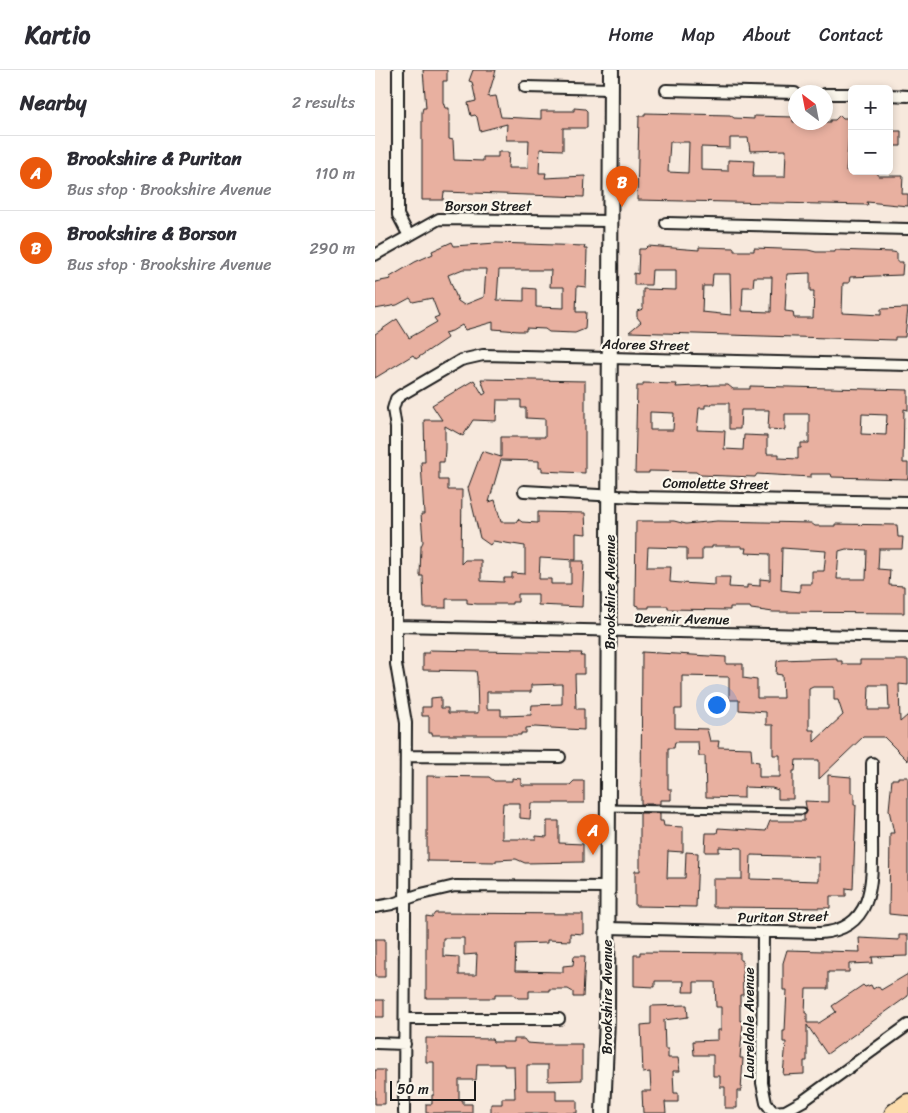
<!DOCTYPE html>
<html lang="en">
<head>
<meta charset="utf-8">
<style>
  body { margin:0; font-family:Sriracha,sans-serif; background:#f7f7f7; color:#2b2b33 }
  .controls { position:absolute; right:15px; top:15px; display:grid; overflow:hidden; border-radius:8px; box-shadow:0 2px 8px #0003 }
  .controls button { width:45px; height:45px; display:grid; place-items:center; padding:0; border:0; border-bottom:1px solid #e1e1e2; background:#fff; color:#2b2b33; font:25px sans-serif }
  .compass { position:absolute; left:413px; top:15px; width:45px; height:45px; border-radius:50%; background:#fff; box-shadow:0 2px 8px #0003; rotate:328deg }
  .scale { position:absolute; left:15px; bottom:12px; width:86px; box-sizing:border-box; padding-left:5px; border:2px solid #1c1c1c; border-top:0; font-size:14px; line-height:18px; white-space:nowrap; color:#1c1c1c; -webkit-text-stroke:4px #fbf7ec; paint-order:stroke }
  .you { position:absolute; left:341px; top:634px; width:18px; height:18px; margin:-12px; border:4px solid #fff; border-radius:50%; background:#1a73e8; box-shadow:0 0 0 8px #1a73e833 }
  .badge { display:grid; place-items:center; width:32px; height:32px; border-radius:50%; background:#ea580c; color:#fff; font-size:16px; font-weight:700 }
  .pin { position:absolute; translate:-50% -41px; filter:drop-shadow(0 1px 2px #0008) }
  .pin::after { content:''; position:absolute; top:26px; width:18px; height:15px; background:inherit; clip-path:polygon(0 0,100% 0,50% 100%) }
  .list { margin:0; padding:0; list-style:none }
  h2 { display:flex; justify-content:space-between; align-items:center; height:65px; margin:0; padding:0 20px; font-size:21px }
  h2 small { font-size:16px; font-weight:400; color:#7c7c81 }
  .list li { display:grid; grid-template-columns:32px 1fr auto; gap:15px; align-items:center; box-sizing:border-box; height:75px; padding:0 20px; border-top:1px solid #e1e1e2 }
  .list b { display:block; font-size:19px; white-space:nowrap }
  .list p { margin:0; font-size:16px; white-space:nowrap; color:#7c7c81 }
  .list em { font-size:16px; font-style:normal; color:#7c7c81 }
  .map { position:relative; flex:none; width:533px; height:1043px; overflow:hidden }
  header { display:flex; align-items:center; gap:30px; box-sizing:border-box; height:70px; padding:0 25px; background:#fff; border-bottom:1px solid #e1e1e2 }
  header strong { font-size:24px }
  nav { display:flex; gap:28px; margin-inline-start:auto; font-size:18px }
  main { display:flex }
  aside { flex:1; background:#fff }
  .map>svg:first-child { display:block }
</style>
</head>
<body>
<header>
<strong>Kartio</strong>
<nav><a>Home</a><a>Map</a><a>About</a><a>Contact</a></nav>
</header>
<main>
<aside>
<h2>Nearby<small>2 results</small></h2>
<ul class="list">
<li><span class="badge">A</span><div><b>Brookshire &amp; Puritan</b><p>Bus stop · Brookshire Avenue</p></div><em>110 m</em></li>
<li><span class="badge">B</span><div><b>Brookshire &amp; Borson</b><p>Bus stop · Brookshire Avenue</p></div><em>290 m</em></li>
</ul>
</aside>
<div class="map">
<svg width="533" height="1043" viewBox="0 0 533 1043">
  <rect width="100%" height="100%" fill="#f7e9dd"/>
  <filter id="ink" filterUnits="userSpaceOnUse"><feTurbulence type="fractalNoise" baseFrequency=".02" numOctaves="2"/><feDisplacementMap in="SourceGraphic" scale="10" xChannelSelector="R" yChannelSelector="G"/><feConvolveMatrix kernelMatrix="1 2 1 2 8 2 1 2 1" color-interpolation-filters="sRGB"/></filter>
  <g filter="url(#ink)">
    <!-- building -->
    <path fill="#e8b0a0" stroke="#1c1c1c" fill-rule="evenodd" d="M48,0H72V11H68V32L70,38H74V69L78,70L79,90L108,91V87H123V82H134L133,98H153L154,70H131L132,54L105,61L102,47L100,45L96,46L93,33L101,31L97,12L94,11L98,0H121L113,27L121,26L126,47L166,49V41H199V38L210,39L212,41V58H188V80L165,79L164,103H171L170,108L210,106L209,127L69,122L68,130H47V42L48,38H51Z
      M270,43L355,45L359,48L379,49V46L418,47V52H455V50H460L465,45L468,48H475L471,101H503V106H528L527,124H533V136L492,132L493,135L262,130L264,46H270ZM355,68H373L375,81L411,80L410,107H378L379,91L353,90V101L326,100V77L355,78ZM295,72H314L313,103L293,102Z
      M514,61H526V76H514Z
      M77,172L79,176L121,173L210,176L209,179H212L211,217L202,216L201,242H211L210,259L200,263L174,262L170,259L151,258V261H143L118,259V252L90,260L87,255L77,261L69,263L72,268L41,289L38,285L0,308V264L22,249L34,268L62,252L59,248L64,246L57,228L38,232L35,228L22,235L0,239V212L16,209L15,207L40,192L58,184L57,181ZM88,199H111L109,227L89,235L83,231L73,205ZM124,200H176L175,217H189V238L161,237V219L149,218V231L122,230Z
      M273,176L324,180V177L359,178V181H379V178L433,180L441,182H460V180L518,182L522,183V192H528L527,205L475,207L474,213H468L467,243L506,245V239L533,238L530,267H520V270L254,262L266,252L262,247V241L268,239V219L301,220V200H277L276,215H259V203L263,204L264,179H270ZM435,203V221H439L438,248H419L418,242L410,241L412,204ZM338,204H355L356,245L327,242L328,216H337ZM379,207H397L396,242L367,241L368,217H378Z
      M106,309L210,311V403L167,401V398H164V391L126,390L114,432L120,430L126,452H141L143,449L147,452L163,453V442L210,443L211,464L201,463V490L165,488L164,509H176V514H196V491H209L207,537L163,535V524H143V532H137V534H102L92,533V529H71V538H49L48,506H45L46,476L48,472L46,444H49L46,392H50L49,350H67L57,335L99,310L108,325L111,323ZM122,330H146V338H151V348L170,349V367H126V387L107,381L93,418L105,468L115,475L118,471L150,476V504L137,503V508H129V512L106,511V490H90L86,494L87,420H73V410H64V392H69L70,379V356L88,366L98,350L121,351Z
      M268,313L302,314L301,317L341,315H353L358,319H375V316L533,320V340L529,339L528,393H533V409L457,407L456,404H436V407L382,404L380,407L325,405L321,402L274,401V403H260L262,316H268ZM337,333H354V359H365L366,340H394L393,359L410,360V344H434V373H426V378H423V389L404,388V384H392V366L369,365L368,380L349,379L350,361L322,360L324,338H330V335H336ZM275,342L299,343L298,360H275ZM487,344L512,345L511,365L486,364Z
      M261,451H299L311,454L342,451L436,453L440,456H460V454L522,455L523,467H528L527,479H504L503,499L515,500L514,515L529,516V543L398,542L376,539L375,537H355V540L293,539V536H274V538H263V536L260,535ZM337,476H367V478H371L370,483L395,484V510L385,509V516L372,515V518L354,517L355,507H340V515L306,513L295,512L296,497H272L273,477L312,478V490H327V478H337ZM407,478L451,481L449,501H437V514H425V522L406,520ZM471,479L492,480L491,509H462L464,481Z
      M54,580L207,583L206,586H209V604H200L201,639H209V660L160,657L151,658V663H146V665H57V663H54V646H47V637H56V628L66,627V638H73V643H103L102,607L101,601L48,600V583H54ZM187,614V634L157,635L156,645L126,646V639H112V622H156V615Z
      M267,582L351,587V594H368V608L382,610V628H408L407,605L401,604L402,591L406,590L462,588V591H467V594H485V590H533V615L524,614L525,652L533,645V691L509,667H488L444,709V690H421L420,701H418V729H403V720L397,718L369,717V728L331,727L330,686H324L323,672H300L299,678H293V719H296V730H285V734H266ZM307,606L354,607V630H364V640L391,642V655H398V685H405V707H384V692L377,691L376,678L343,677L344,671H335L332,659L300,658V639H307ZM494,615H513L514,640H493ZM438,617H459V630H463L468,645L439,672V660H434V619Z
      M453,705L476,707V723H479V735H481L478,819L471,818V826H455V838L338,837V809H367V778L344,777V782H330L331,763H342L343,758L391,761L395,751H429V745L432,742L430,731L453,732ZM376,785L444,787V811L375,809Z
      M52,706L114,707L119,711H137V708L146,709V715H195L199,711H209V733H156L155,749L145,748V733H128L127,749V769H161V766L172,767V751H184V773L208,774V792L150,793L141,789L121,790V792L52,791Z
      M523,707H533V846L514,844L515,763H519L514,740L517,709H523Z
      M265,743H285V751H288L289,756L308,757V782L293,781L292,808H310L311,782L323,783L321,837L260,836V801H265Z
      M60,843L208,844V864L195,863V871L172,870V873L141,874L140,901L188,902V896L198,895L199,886H210L208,927H198V922L193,919H174V921H154V928H143L138,924H120V928H51V846L57,847ZM68,868H89V885L102,884L101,905H84V887L68,886Z
      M524,865H533V886L497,887L498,893L474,894V902H453V919H431L430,943H432V953H444L461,942L457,936L488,915L490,917L496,915L498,919L503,916L506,920L533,904V926L452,984L432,955V991H429V1004L408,1005L411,972H408V961H410L412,920H408V893L412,880L485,882L484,868L524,870Z
      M0,869H10V907H0Z
      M265,882L365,883V890H367L368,925H365V951H368L365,988H368L366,1021H362V1038H350V1017H345V1006H338V985H319L318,971L343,970V960H346V937H341L340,912H319V922H308L309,911H280V917L259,916V885H265Z
      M0,930H9V947H0Z
      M312,935L313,947L289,950L290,979H293V988H303L305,1001H298L299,1023H303V1032H290L291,1043H268L267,1021H276L275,1002L268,1003L266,955L276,954V936Z
      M51,968L117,969L118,972H139V969H149L152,973L166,974H207V1010L173,1011V995H152V1020H181V1030H202V1043H116V1034H127V1028H140L139,996H129V994H102L101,1010H84V1030H88V1034H97V1043H51V1034H57V1025H59V992H51Z
      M0,1000H10V1034H0Z"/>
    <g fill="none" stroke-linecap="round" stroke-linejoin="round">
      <!-- lane casing -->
      <g stroke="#1c1c1c" stroke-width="9">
        <path id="lane" d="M233,738L428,741"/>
      </g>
      <!-- street casing -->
      <g stroke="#1c1c1c" stroke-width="14">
        <path id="street" d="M23,0V145L34,166
          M150,17L236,19
          M291,20L420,23
          M450,24H477
          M514,25L533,26
          M291,153L533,159
          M0,185L64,149L236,151
          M149,421L261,427L533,432
          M21,556L533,567
          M31,686L185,687
          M0,837L17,834L46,824L80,816L232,817
          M232,858L445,863C502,859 497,807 497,765C497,741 497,717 497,693
          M388,862L387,1013L391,1033L398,1042L410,1041L428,1031L533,955
          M30,949H184
          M0,973L30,974
          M29,1043L31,653L21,594V358L18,339L21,329L26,325L86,290L108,285L533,295"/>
      </g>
      <!-- secondary casing -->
      <g stroke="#1c1c1c" stroke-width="18">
        <path id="secondary" d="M228,1043L232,949L236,0"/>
      </g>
      <!-- highway casing -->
      <g stroke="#1c1c1c" stroke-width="21">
        <path id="highway" d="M519,1043L533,1033"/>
      </g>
      <!-- lane -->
      <use href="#lane" stroke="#fbf7ec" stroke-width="5"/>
      <!-- street -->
      <use href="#street" stroke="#fbf7ec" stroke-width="10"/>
      <!-- secondary -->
      <use href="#secondary" stroke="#fbf7ec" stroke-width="14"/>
      <!-- highway -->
      <use href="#highway" stroke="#fcdcac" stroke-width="18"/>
    </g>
  </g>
  <g text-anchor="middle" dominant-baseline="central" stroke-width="4.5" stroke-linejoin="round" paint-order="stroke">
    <!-- street labels -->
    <g font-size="14" fill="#1c1c1c" stroke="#fbf7ec">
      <text x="113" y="136">Borson Street</text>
      <text transform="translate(271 275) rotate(1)">Adoree Street</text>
      <text transform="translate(341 414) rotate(1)">Comolette Street</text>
      <text transform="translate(235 522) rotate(-90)">Brookshire Avenue</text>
      <text transform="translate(307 549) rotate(1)">Devenir Avenue</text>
      <text transform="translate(408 847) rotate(-1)">Puritan Street</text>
      <text transform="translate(232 927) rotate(-90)">Brookshire Avenue</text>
      <text transform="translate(374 953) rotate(-90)">Laureldale Avenue</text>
    </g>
  </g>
</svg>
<div class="controls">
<button>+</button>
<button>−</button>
</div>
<svg class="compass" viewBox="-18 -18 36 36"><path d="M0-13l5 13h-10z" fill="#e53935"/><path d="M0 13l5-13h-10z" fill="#7c7c81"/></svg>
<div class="scale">50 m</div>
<div class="you"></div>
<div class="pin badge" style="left:218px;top:785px">A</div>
<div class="pin badge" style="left:247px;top:137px">B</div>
</div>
</main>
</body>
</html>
